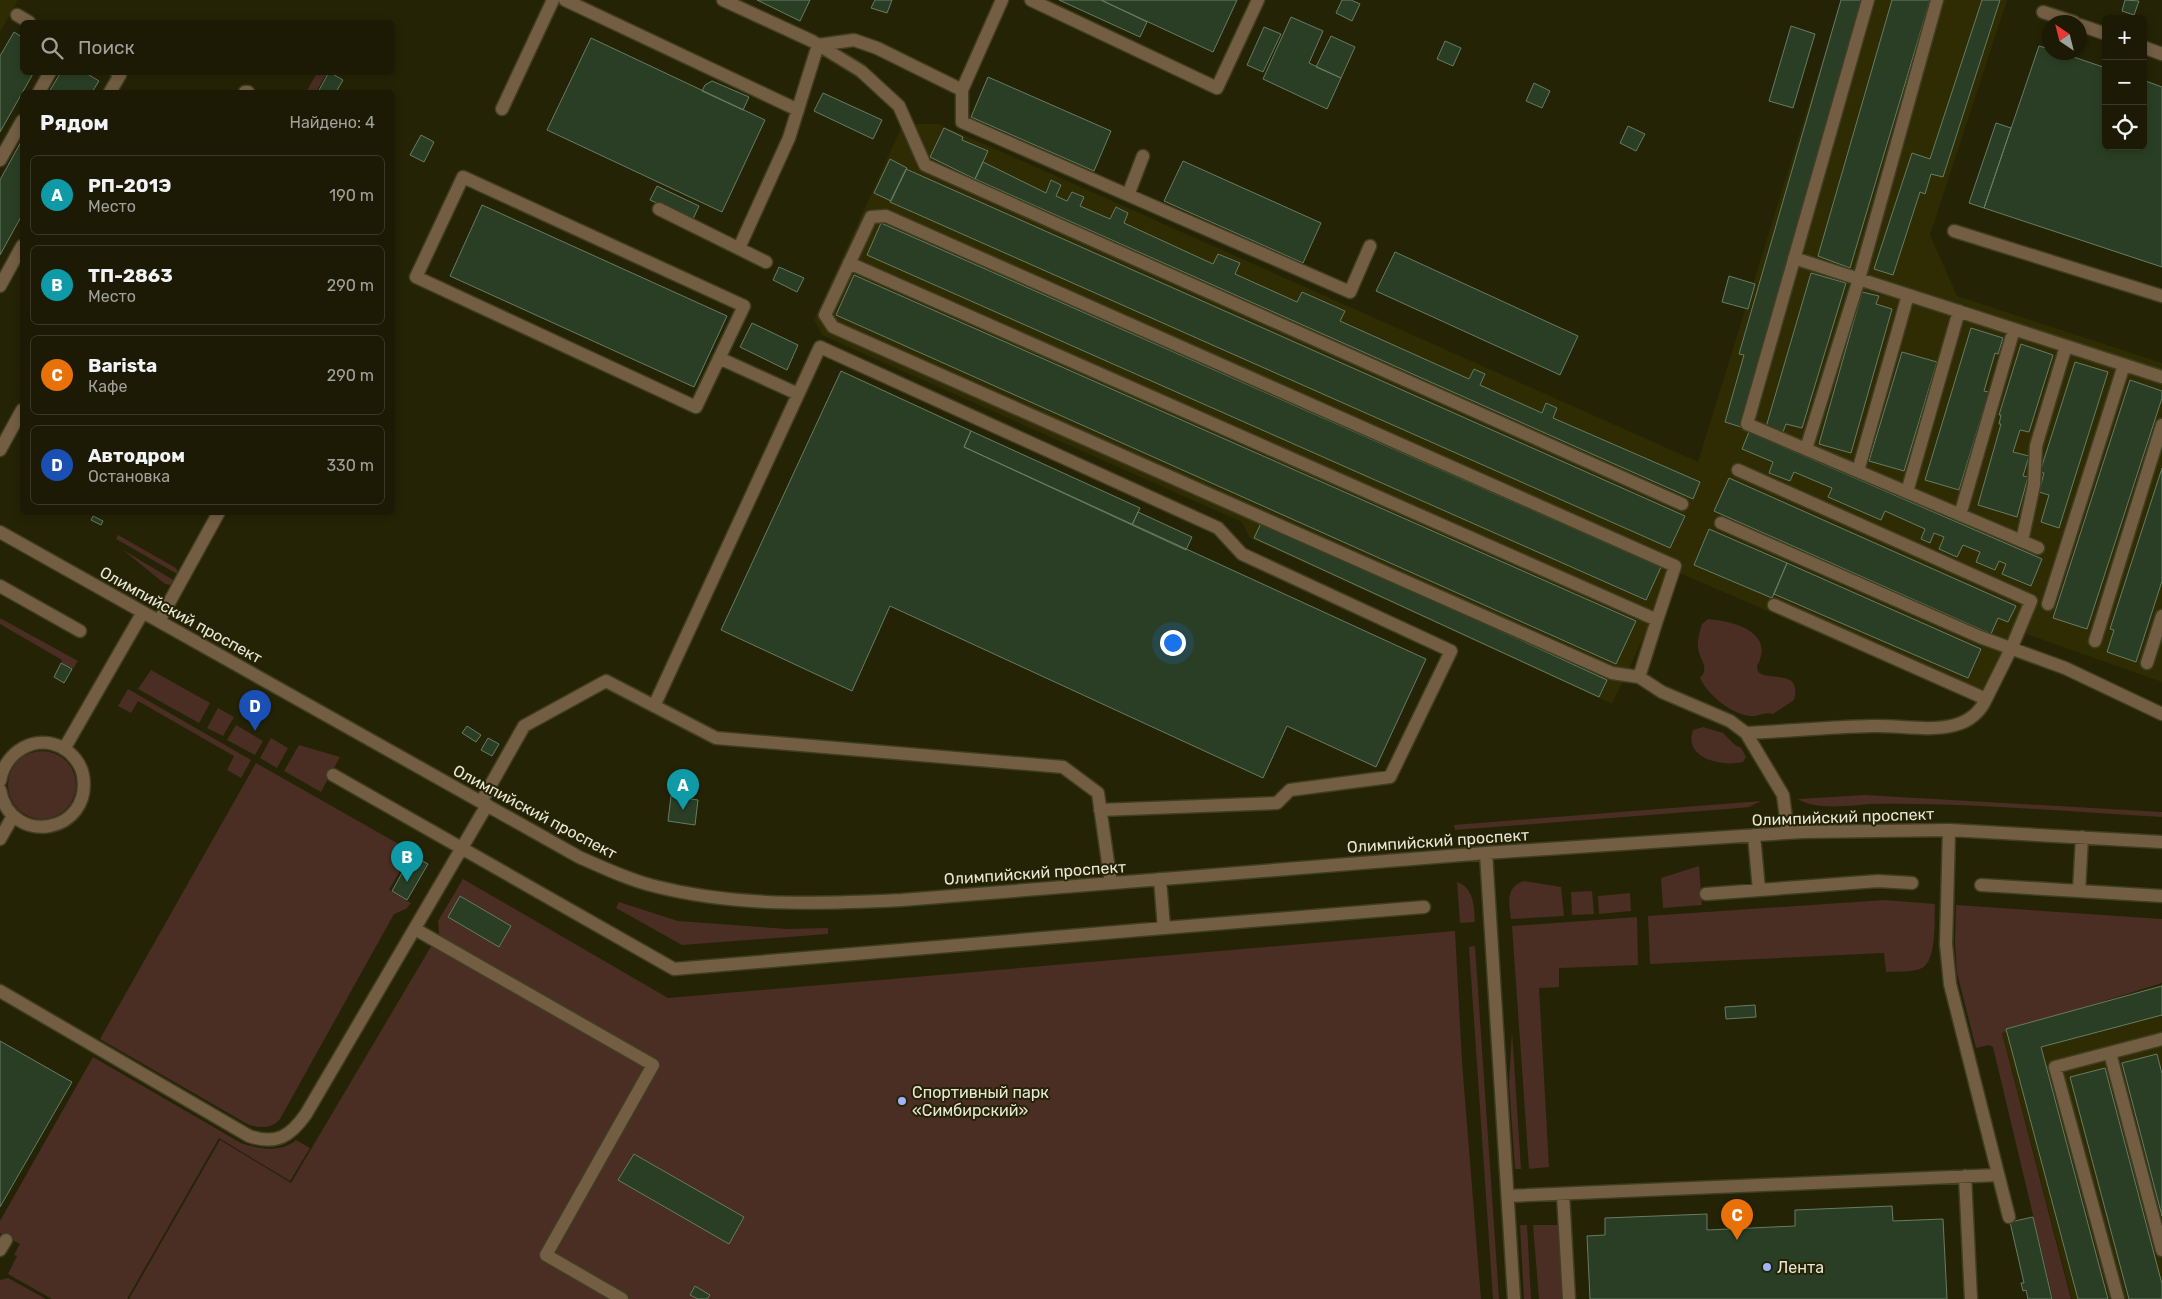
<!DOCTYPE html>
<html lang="ru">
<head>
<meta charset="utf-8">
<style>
  body { margin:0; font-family:Rubik,sans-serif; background:#25230e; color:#f1f3f6 }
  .controls { position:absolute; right:15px; top:15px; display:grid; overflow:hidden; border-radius:8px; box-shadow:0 2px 8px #0003 }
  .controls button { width:45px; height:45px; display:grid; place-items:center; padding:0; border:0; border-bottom:1px solid #3a3826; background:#1c1a04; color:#f1f3f6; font:25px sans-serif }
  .compass { position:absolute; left:2042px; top:15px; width:45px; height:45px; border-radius:50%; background:#1c1a04; box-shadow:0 2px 8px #0003; rotate:325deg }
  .you { position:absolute; left:1172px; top:642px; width:18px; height:18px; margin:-12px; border:4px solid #fff; border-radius:50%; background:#1a73e8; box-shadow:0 0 0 8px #1a73e833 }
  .badge { display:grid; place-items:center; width:32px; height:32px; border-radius:50%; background:#a0b3fd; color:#fff; font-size:16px; font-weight:700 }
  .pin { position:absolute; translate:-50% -41px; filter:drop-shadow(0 1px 2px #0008) }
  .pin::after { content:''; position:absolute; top:26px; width:18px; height:15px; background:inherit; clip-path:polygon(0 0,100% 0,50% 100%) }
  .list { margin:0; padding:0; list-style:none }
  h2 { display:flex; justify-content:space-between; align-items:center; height:65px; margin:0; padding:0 20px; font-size:21px }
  h2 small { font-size:16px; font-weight:400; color:#a0a19a }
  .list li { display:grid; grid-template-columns:32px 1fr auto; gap:15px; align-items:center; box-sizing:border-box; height:80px; margin:0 10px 10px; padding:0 10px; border:1px solid #3a3826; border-radius:8px }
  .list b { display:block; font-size:19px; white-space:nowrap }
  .list p { margin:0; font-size:16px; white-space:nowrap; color:#a0a19a }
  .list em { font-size:16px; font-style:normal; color:#a0a19a }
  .icon { flex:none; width:28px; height:28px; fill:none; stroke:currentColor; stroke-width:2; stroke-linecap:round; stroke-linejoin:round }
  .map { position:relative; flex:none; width:2162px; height:1299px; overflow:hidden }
  .search { position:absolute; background:#1c1a04; box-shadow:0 2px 8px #0003; left:20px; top:20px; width:375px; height:55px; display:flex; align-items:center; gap:12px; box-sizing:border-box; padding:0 18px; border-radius:8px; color:#a0a19a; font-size:19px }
  .panel { position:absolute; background:#1c1a04; box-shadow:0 2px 8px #0003; left:20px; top:90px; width:375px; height:425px; border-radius:8px }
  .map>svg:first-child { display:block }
</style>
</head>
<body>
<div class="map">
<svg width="2162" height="1299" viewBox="0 0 2162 1299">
  <rect width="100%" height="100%" fill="#252305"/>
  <!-- built -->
  <path fill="#2f2c04" d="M0,0H18L0,32Z
    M1841,0H2007L1930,235L1957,296L2162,363V682L2026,634L1988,706L1675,571L1612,704L1250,538L1242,522L822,335L814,320L903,124H939L1698,462Z
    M2162,984V1299H2072L2002,1032Z"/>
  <!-- green -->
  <path fill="#4a2d23" d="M317,73H327L316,92H306Z
    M118,535L176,568L179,575L116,539Z
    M123,550L175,581L171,585L165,584Z
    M0,618L78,661L73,669L62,663V660L0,624Z
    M1708,619C1733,621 1776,632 1757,666L1758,672C1771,682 1802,668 1794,700L1773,714C1763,711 1760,717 1750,716C1731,714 1708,695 1700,678C1710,668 1700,661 1698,648C1697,641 1700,631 1702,624Z
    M151,670L210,703L199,723L138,689Z
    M128,689L251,760L241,778L227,770L234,756L138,701L131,713L118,706Z
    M218,708L234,717L223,736L207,728Z
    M236,725L263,741L255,755L227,740Z
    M1703,727L1723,733L1735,745L1741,748L1746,757L1743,762C1722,767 1683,759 1693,730Z
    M271,738L288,748L277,768L260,758Z
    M299,745L340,757L321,792L284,771Z
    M8 785a34 34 0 1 1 68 0a34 34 0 1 1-68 0Z
    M256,763L411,851L389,890L411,903L406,909L394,914L280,1119C272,1129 260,1128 249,1125L100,1039Z
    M1865,795L2162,812V817C2066,812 1968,802 1872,804C1851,805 1816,811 1798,799Z
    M1761,801L1749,807L1740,808L1455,830L1454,825Z
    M1699,866L1702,905L1663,908L1661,878Z
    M463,879L668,998L1455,931L1462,1062L1481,1299H129L220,1140L291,1183L439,933L438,921Z
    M1524,881L1561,887L1564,916L1511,919C1509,903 1505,887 1524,881Z
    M1457,882C1474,888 1474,906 1475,922L1460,923Z
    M1592,891L1594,914L1572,915L1571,892Z
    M1630,893L1631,911L1599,914L1598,896Z
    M1885,900L1935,904C1934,919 1937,961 1922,968C1912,973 1897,971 1886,972L1884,953L1650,964L1648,916Z
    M619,902L678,921L787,929L828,928V934L682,945L616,908Z
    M1956,905L2162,919V983L2002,1033L2071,1299H2053L1993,1047L1989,1045L1976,1048L1957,973L1955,942Z
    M1637,917L1638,965L1559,968V987L1539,988L1549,1167L1529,1169L1512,926Z
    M1475,946L1499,1299H1493L1469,947Z
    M1512,1032L1521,1169H1515L1509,1083Z
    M93,1057L241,1143C258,1149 281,1153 296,1140L310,1148L290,1181L219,1138L127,1299H52L8,1274L17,1256L14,1255L20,1244L0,1233V1221Z
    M1520,1225H1527L1531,1299H1524Z
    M1533,1225H1558L1562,1299H1539Z
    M8,1278L46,1299H0V1280Z"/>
  <!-- building -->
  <path fill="#2a3e25" stroke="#677c62" d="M757,0H810L800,21Z
    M875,0H892L887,13L871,8Z
    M1059,0H1101L1147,22L1140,37Z
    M1101,0H1237L1213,52Z
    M1342,0H1351L1360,4L1352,21L1336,13Z
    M1841,0H1863L1741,427L1725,422L1744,355L1739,354Z
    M1892,0H1930L1850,268L1818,256Z
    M1982,0H2000L1943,177L1931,174L1925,194L1920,192L1893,275L1874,269L1912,153L1930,159Z
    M2125,0L2139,1L2134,15L2122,11Z
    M1291,17L1323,31L1309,63L1341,78L1327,109L1263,79Z
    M1791,26L1815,34L1793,108L1769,101Z
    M1264,27L1281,34L1263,72L1247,65Z
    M14,32L22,37V72H34L0,132V56Z
    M1331,36L1355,47L1341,78L1316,67Z
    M591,38L765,120L722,212L547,130Z
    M1445,41L1461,48L1453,66L1437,59Z
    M2039,46L2050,49V52H2059L2106,68V146H2143V80L2162,87V267L1984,208Z
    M61,72H84L99,81L92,92H49Z
    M329,72L343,80L336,92H318Z
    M988,77L1111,131L1094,171L971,117Z
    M712,81L749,97L743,110L702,91L705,85Z
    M1534,83L1550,91L1542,108L1526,101Z
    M823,93L882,120L873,139L814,111Z
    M1996,123L2011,128L1984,208L1969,203Z
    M1628,126L1645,134L1636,151L1620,143Z
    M944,128L963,137L962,140L988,151L975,179L930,157Z
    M421,135L434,142L424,162L410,155Z
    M22,140V215L0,255V180Z
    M890,159L907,168L891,201L874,193Z
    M1183,161L1321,223L1303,263L1164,201Z
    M983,162L1046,193L1051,180L1061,185L1056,196L1067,201L1072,192L1084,197L1080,206L1110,219L1116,207L1128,213L1124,223L1213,264L1218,254L1240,263L1235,274L1297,302L1302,292L1345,311L1340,321L1469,379L1474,369L1485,374L1480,385L1542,413L1546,403L1557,408L1553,418L1700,482L1693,499L975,179Z
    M906,169L1685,516L1670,548L890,202Z
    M657,186L699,206L693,219L650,200Z
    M482,205L727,316L694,387L450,276Z
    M881,223L1661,567L1646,600L867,255Z
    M1395,252L1578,336L1560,375L1376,291Z
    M779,267L804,278L797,292L773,280Z
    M1811,273L1846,283L1802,428L1786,424L1783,432L1766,427Z
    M854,275L1636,621L1616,664L836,315Z
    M1729,276L1755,284L1748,309L1722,302Z
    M1862,292L1879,296L1876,304L1892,309L1851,453L1819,444Z
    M752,323L798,345L787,370L740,347Z
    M1971,328L2003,338L1998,354L1995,353L1984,391L1989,392L1959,490L1925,480Z
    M2021,344L2053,355L2029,432L2020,430L2013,452L2029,456L2023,476L2028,477L2017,517L1978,505L2001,424H1999L2001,415H1999Z
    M1902,352L1937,362L1904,471L1869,461Z
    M2075,362L2108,372L2059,528L2041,522L2049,495L2039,492L2044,473L2040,472Z
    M841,371L971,431L964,447L1426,659L1376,767L1287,726L1263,778L890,606L852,691L721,630Z
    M2130,380L2162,391V398L2087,629L2053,618Z
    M971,431L1140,508L1132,525L964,447Z
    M1749,432L2042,559L2031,586L2002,574L2006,564L1999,561L1995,570L1976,562L1980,552L1963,545L1957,557L1939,549L1944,537L1934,533L1930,543L1921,539L1925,529L1885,511L1881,520L1828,497L1832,488L1794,472L1790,481L1769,473L1773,462L1742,449Z
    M2162,468V581L2136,662L2107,652L2114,630L2110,629Z
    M1729,478L2016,606L2008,622L1998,618L1991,634L1714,511Z
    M1138,512L1192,537L1186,550L1132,525Z
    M93,516L103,521L101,525L91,520Z
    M1262,521L1607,680L1599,697L1254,538Z
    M1709,529L1787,563L1772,598L1694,565Z
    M1787,563L1981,649L1968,678L1774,594Z
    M61,663L72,669L64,683L54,677Z
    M467,726L481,735L476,742L462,733Z
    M488,738L499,744L492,756L481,750Z
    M671,796L698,800L695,825L668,821Z
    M412,855L428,864L407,900L392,891Z
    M460,896L511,926L499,947L448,917Z
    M2162,986V1015L2041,1047L2108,1299H2078L2006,1029Z
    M1755,1005L1756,1017L1726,1019L1725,1007Z
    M0,1041L72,1082L0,1207Z
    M2157,1054L2162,1074V1216L2122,1063Z
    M2105,1068L2162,1284V1299H2129L2070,1077Z
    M634,1154L744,1217L729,1244L618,1180Z
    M1892,1206L1893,1221L1943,1219L1947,1299H1590L1587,1236L1605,1235V1218L1707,1214V1230L1795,1226V1210Z
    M2033,1217L2052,1299H2028L2026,1290L2023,1291L2021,1283H2024L2010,1222Z
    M695,1286L710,1295L707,1299H698L690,1295Z"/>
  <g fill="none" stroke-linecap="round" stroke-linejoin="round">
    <!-- minor casing -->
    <g stroke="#403e22" stroke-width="15">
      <path id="minor" d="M565,0L798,110
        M723,0L812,41L861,71L899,106L925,165L1682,504
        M1031,0L1217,88L1258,0
        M1868,0L1747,424L2038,548
        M2043,12L2074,22
        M17,15L29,22
        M2080,25L2106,34
        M2143,47L2162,54
        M962,90L1002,0
        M39,92L50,72
        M110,92L120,75L116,72
        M245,92H248
        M502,109L553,0
        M0,160L22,121
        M463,177L744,306L696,407L416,277Z
        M1128,195L1350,292L1370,246
        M659,209L766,262
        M1954,231L2162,296
        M739,248L789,138L818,45L854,40L877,48L962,90V122L1128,195L1143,156
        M1794,258L2162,377
        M849,263L1657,620L1639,677
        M0,286L22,246
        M719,358L798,394
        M1806,449L1859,279L1937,0
        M0,450L22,410
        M1738,470L2031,601L2011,649L1986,699L1774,605
        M1858,471L1908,295
        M1907,492L1959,311
        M1960,515L2014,329
        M1721,523L1980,637L2065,668L2162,714
        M0,532L579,857C604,868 629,880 654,886C736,907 819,904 902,900L1486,853L1802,832L1949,830L2162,842
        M2022,541L2034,485L2036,446L2066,346
        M0,586L80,631
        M2048,604L2124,365
        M1657,620L1675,566L886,216L871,217L825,315L833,327L1612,673L1639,677L1662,692L1730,721L1746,733C1788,731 1830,727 1872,726C1899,725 1928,732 1955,725C1970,721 1980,712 1986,699
        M159,621L219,512
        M2095,641L2162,425
        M2147,663L2162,616
        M654,706L820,347L1218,528L1242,554L1451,651L1390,777L1290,790L1277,803L1100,810
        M1746,733L1783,795L1788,833
        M64,749L143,612
        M333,775L674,969L1164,928
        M0,781C5,752 35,733 63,748C72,753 81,764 83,775C93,833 11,848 0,790
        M481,802L524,726L606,681L716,738L1063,767L1098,793L1111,883
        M1949,830L1946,944L1950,984L2009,1217
        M1754,835L1759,890
        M2082,837L2079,891L2162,896
        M0,839L13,816
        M1486,853L1514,1299
        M1160,879L1164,928L1424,907
        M1981,885L2079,891
        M1706,894L1878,881L1912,883
        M415,929L653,1065L546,1255L622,1299
        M0,991L249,1136C276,1145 290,1137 306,1114L487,805
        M2110,1053L2162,1250
        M1965,1176L1971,1299
        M1563,1194L1569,1299
        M1508,1196L1998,1175
        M0,1250L6,1240
        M2118,1299L2055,1067L2162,1039"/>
    </g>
    <!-- minor -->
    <use href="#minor" stroke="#735e43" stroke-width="12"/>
  </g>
  <!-- markers -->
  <g fill="#a0b3fd" stroke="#252305" stroke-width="2">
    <circle cx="902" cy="1101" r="5"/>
    <circle cx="1767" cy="1267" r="5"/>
  </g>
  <g text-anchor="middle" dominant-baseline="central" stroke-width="4" stroke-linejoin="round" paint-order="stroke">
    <!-- street labels -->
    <g font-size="16" fill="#e8e7d6" stroke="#252305">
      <text transform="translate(181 615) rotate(29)">Олимпийский проспект</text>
      <text transform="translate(535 812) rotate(28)">Олимпийский проспект</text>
      <text transform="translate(1843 817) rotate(-2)">Олимпийский проспект</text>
      <text transform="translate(1438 841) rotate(-4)">Олимпийский проспект</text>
      <text transform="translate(1035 873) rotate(-4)">Олимпийский проспект</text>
    </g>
    <!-- poi labels -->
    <g font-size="16" fill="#e8e7d6" stroke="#252305" text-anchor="start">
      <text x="912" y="1092">Спортивный парк<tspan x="912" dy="18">«Симбирский»</tspan></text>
      <text x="1777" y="1267">Лента</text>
    </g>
  </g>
</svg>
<div class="controls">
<button>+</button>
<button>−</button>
<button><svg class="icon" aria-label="locate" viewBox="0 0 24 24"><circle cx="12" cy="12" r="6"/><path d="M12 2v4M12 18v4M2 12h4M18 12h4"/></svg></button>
</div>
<svg class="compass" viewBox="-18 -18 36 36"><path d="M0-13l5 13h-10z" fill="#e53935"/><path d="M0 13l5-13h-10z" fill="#a0a19a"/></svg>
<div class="you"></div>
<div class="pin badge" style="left:683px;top:810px;background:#0f9aa8">A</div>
<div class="pin badge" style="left:407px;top:882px;background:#0f9aa8">B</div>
<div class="pin badge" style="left:1737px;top:1240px;background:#e8710a">C</div>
<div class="pin badge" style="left:255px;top:731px;background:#1a4fb4">D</div>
<div class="search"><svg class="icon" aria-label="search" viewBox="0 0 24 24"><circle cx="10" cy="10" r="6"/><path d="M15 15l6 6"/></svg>Поиск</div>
<section class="panel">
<h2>Рядом<small>Найдено: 4</small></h2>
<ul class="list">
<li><span class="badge" style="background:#0f9aa8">A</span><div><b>РП-201Э</b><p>Место</p></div><em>190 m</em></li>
<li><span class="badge" style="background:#0f9aa8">B</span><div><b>ТП-2863</b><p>Место</p></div><em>290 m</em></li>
<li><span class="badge" style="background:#e8710a">C</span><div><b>Barista</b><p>Кафе</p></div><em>290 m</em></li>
<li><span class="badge" style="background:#1a4fb4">D</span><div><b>Автодром</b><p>Остановка</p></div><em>330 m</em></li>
</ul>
</section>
</div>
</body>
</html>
